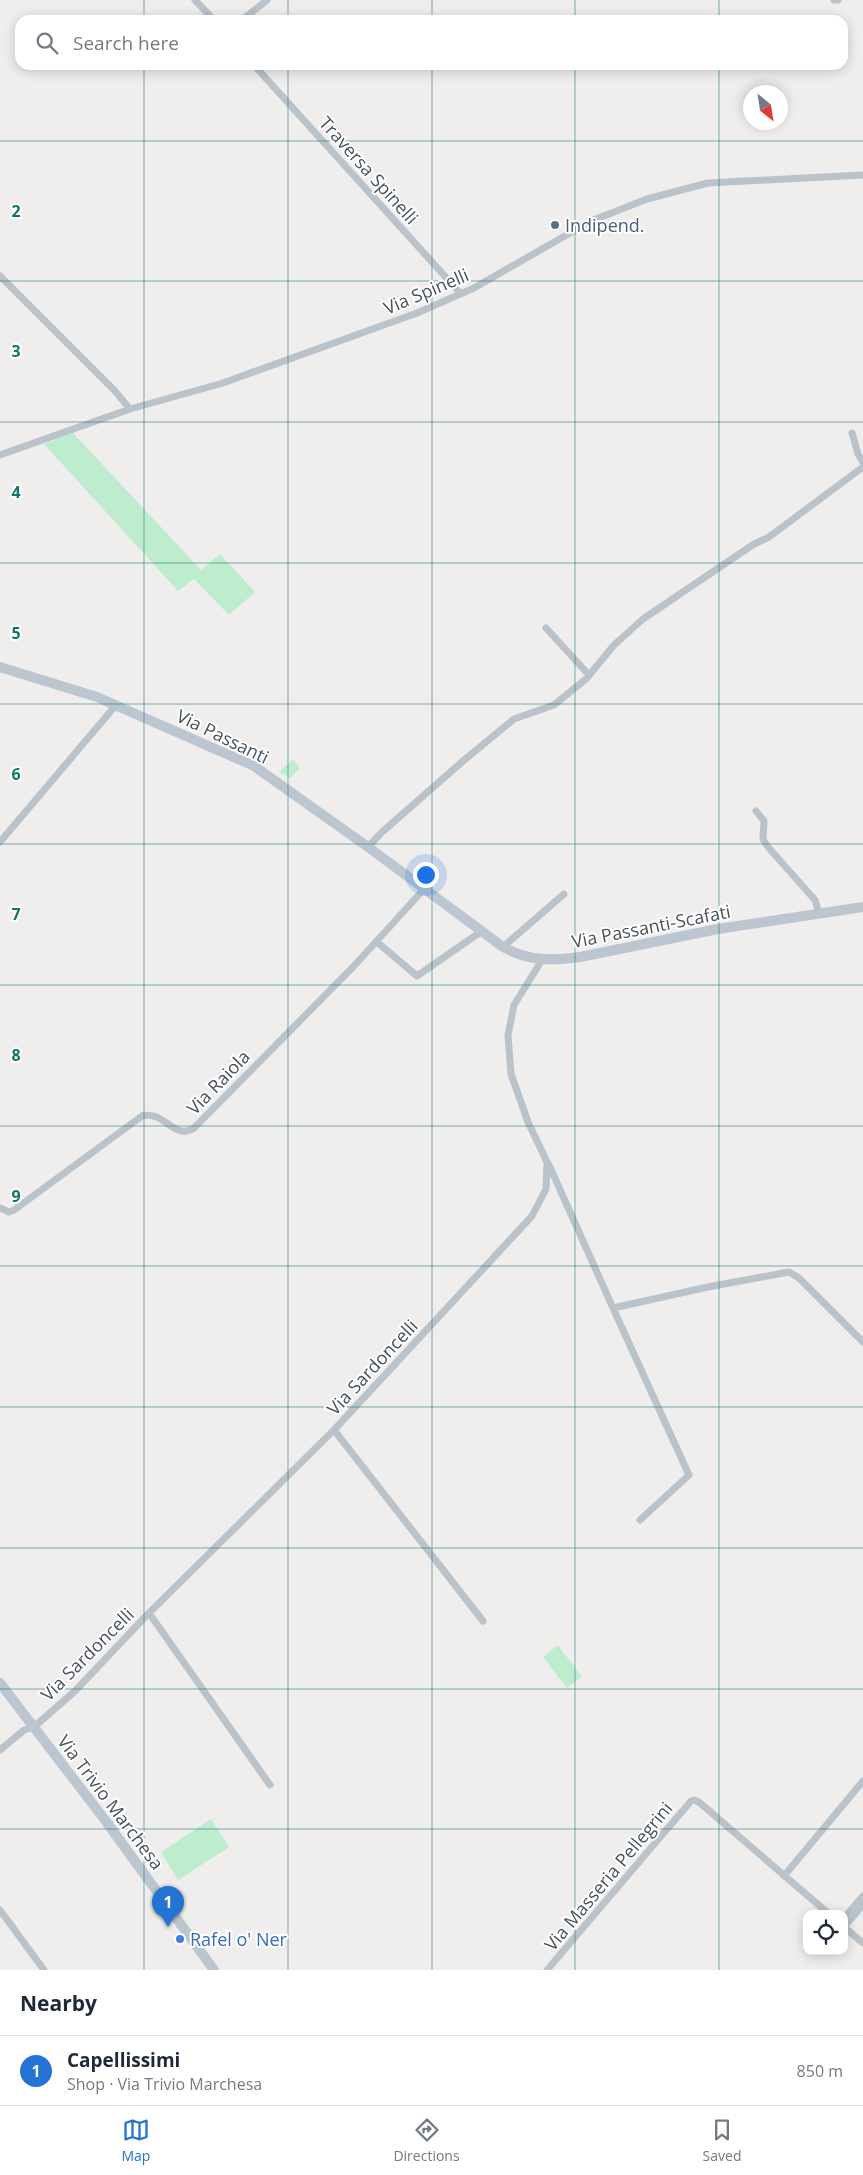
<!DOCTYPE html>
<html lang="en">
<head>
<meta charset="utf-8">
<style>
  body { margin:0; font-family:"Open Sans",sans-serif; background:#f6f6f7; color:#1f2937 }
  .controls { position:absolute; right:15px; bottom:15px; display:grid; overflow:hidden; border-radius:10px; box-shadow:0 2px 12px #0003 }
  .controls button { width:45px; height:45px; display:grid; place-items:center; padding:0; border:0; border-bottom:1px solid #e0e1e3; background:#fff; color:#1f2937; font:25px sans-serif }
  .compass { position:absolute; left:743px; top:85px; width:45px; height:45px; border-radius:50%; background:#fff; box-shadow:0 2px 12px #0003; rotate:150deg }
  .you { position:absolute; left:425px; top:874px; width:18px; height:18px; margin:-12px; border:4px solid #fff; border-radius:50%; background:#1a73e8; box-shadow:0 0 0 8px #1a73e833 }
  .badge { display:grid; place-items:center; width:32px; height:32px; border-radius:50%; background:#2374d4; color:#fff; font-size:16px; font-weight:700 }
  .pin { position:absolute; translate:-50% -41px; filter:drop-shadow(0 1px 2px #0008) }
  .pin::after { content:''; position:absolute; top:26px; width:18px; height:15px; background:inherit; clip-path:polygon(0 0,100% 0,50% 100%) }
  .list { margin:0; padding:0; list-style:none }
  h2 { display:flex; justify-content:space-between; align-items:center; height:65px; margin:0; padding:0 20px; font-size:21px }
  h2 small { font-size:16px; font-weight:400; color:#747a83 }
  .list li { display:grid; grid-template-columns:32px 1fr auto; gap:15px; align-items:center; box-sizing:border-box; height:70px; padding:0 20px; border-top:1px solid #e0e1e3 }
  .list b { display:block; font-size:19px; white-space:nowrap }
  .list p { margin:0; font-size:16px; white-space:nowrap; color:#747a83 }
  .list em { font-size:16px; font-style:normal; color:#747a83 }
  .icon { flex:none; width:28px; height:28px; fill:none; stroke:currentColor; stroke-width:2; stroke-linecap:round; stroke-linejoin:round }
  .map { position:relative; flex:none; width:863px; height:1970px; overflow:hidden }
  .search { position:absolute; background:#fff; box-shadow:0 2px 12px #0003; left:15px; right:15px; top:15px; height:55px; display:flex; align-items:center; gap:12px; box-sizing:border-box; padding:0 18px; border-radius:15px; color:#747a83; font-size:19px }
  .sheet { height:135px; background:#fff }
  nav { display:flex; justify-content:space-around; align-items:center; box-sizing:border-box; height:70px; border-top:1px solid #e0e1e3; background:#fff; font-size:14px; color:#747a83 }
  nav a { display:grid; justify-items:center; gap:2px }
  nav .on { color:#2374d4 }
  .map>svg:first-child { display:block }
</style>
</head>
<body>
<div class="map">
<svg width="863" height="1970" viewBox="0 0 863 1970">
  <rect width="100%" height="100%" fill="#f0eded"/>
  <!-- green -->
  <path fill="#beeccf" d="M73,433L201,570L220,554L255,592L229,615L194,579L178,591L44,444Z
    M293,759L300,768L290,778L279,772Z
    M558,1645L582,1677L567,1688L543,1657Z
    M211,1819L229,1847L178,1880L161,1852Z"/>
  <g fill="none" stroke-linecap="round" stroke-linejoin="round">
    <!-- street -->
    <path stroke="#bac2ca" stroke-width="7" d="M195,0L214,20
      M834,0H838
      M242,20L267,0
      M254,65L461,294
      M0,276L115,391L130,409
      M852,433L858,454L863,462
      M0,455L130,409L223,383L417,313L474,288L591,221L647,199L708,183L863,175
      M546,628L589,675
      M756,811L764,821L763,839L768,847L815,900L819,913
      M0,842L116,705
      M368,847L381,833L463,761L514,719L554,705L586,679L614,645L643,619L754,544L769,537L863,467
      M377,942L417,976L482,931
      M503,947L564,894
      M549,1165L613,1308L708,1287L789,1272L799,1278L863,1342
      M0,1208L9,1212L14,1210L142,1116C164,1110 174,1141 194,1128L353,967L425,888
      M613,1308L689,1475L640,1520
      M334,1430L483,1621
      M149,1613L270,1785
      M0,1750L24,1730L34,1727L75,1691L145,1617L334,1430L532,1216L546,1189L547,1162L528,1122L511,1074L508,1035L514,1005L542,960
      M784,1876L863,1781
      M0,1910L44,1970
      M844,1918L863,1896
      M844,1927L863,1905
      M844,1927L863,1943
      M547,1970L691,1801L694,1800L699,1802L829,1914"/>
    <!-- secondary -->
    <path stroke="#bcc6d0" stroke-width="10" d="M0,667L97,697L254,766L368,847L503,947C528,961 552,961 580,957L718,929L863,907
      M0,1683L105,1820L214,1970"/>
  </g>
  <!-- grid -->
  <path fill="none" stroke="#0f766e" stroke-width="1" stroke-opacity="0.55" d="M144,0V20M288,0V20M432,0V20M575,0V20M719,0V20M144,65V1970M288,65V1970M432,65V1970M575,65V1970M719,65V1970M0,141H863M0,281H863M0,422H863M0,563H863M0,704H863M0,844H863M0,985H863M0,1126H863M0,1266H863M0,1407H863M0,1548H863M0,1689H863M0,1829H863"/>
  <!-- markers -->
  <circle fill="#5c6f8a" stroke="#fff" stroke-width="2" cx="555" cy="225" r="5"/>
  <circle fill="#3f7fe0" stroke="#fff" stroke-width="2" cx="180" cy="1939" r="5"/>
  <g text-anchor="middle" dominant-baseline="central" stroke-width="4" stroke-linejoin="round" paint-order="stroke">
    <!-- street labels -->
    <g font-size="18" fill="#47515a" stroke="#fff">
      <text transform="translate(369 170) rotate(48)">Traversa Spinelli</text>
      <text transform="translate(426 291) rotate(-23)">Via Spinelli</text>
      <text transform="translate(223 736) rotate(26)">Via Passanti</text>
      <text transform="translate(651 926) rotate(-11)">Via Passanti-Scafati</text>
      <text transform="translate(218 1082) rotate(-46)">Via Raiola</text>
      <text transform="translate(372 1367) rotate(-47)">Via Sardoncelli</text>
      <text transform="translate(87 1654) rotate(-45)">Via Sardoncelli</text>
      <text transform="translate(111 1802) rotate(53)">Via Trivio Marchesa</text>
      <text transform="translate(608 1876) rotate(-50)">Via Masseria Pellegrini</text>
    </g>
    <!-- service labels -->
    <g font-size="18" fill="#4e5e75" stroke="#fff" text-anchor="start">
      <text x="565" y="225">Indipend.</text>
    </g>
    <!-- shop labels -->
    <g font-size="18" fill="#366cbe" stroke="#fff" text-anchor="start">
      <text x="190" y="1939">Rafel o' Ner</text>
    </g>
  </g>
  <g font-size="16" text-anchor="middle" font-weight="bold" fill="#0f766e" stroke="#fff" stroke-width="4" stroke-linejoin="round" paint-order="stroke">
    <text x="16" y="217">2</text>
    <text x="16" y="357">3</text>
    <text x="16" y="498">4</text>
    <text x="16" y="639">5</text>
    <text x="16" y="780">6</text>
    <text x="16" y="920">7</text>
    <text x="16" y="1061">8</text>
    <text x="16" y="1202">9</text>
  </g>
</svg>
<div class="controls">
<button><svg class="icon" aria-label="locate" viewBox="0 0 24 24"><circle cx="12" cy="12" r="6"/><path d="M12 2v4M12 18v4M2 12h4M18 12h4"/></svg></button>
</div>
<svg class="compass" viewBox="-18 -18 36 36"><path d="M0-13l5 13h-10z" fill="#e53935"/><path d="M0 13l5-13h-10z" fill="#747a83"/></svg>
<div class="you"></div>
<div class="pin badge" style="left:168px;top:1927px">1</div>
<div class="search"><svg class="icon" aria-label="search" viewBox="0 0 24 24"><circle cx="10" cy="10" r="6"/><path d="M15 15l6 6"/></svg>Search here</div>
</div>
<section class="sheet">
<h2>Nearby<small></small></h2>
<ul class="list">
<li><span class="badge">1</span><div><b>Capellissimi</b><p>Shop · Via Trivio Marchesa</p></div><em>850 m</em></li>
</ul>
</section>
<nav>
<a class="on"><svg class="icon" aria-label="map" viewBox="0 0 24 24"><path d="M3 6l6-2 6 2 6-2v14l-6 2-6-2-6 2zM9 4v14M15 6v14"/></svg>Map</a>
<a><svg class="icon" aria-label="directions" viewBox="0 0 24 24"><path d="M12 3l9 9-9 9-9-9zM9 14v-3h6M13 9l2 2-2 2"/></svg>Directions</a>
<a><svg class="icon" aria-label="saved" viewBox="0 0 24 24"><path d="M7 4h10v16l-5-4-5 4z"/></svg>Saved</a>
</nav>
</body>
</html>
